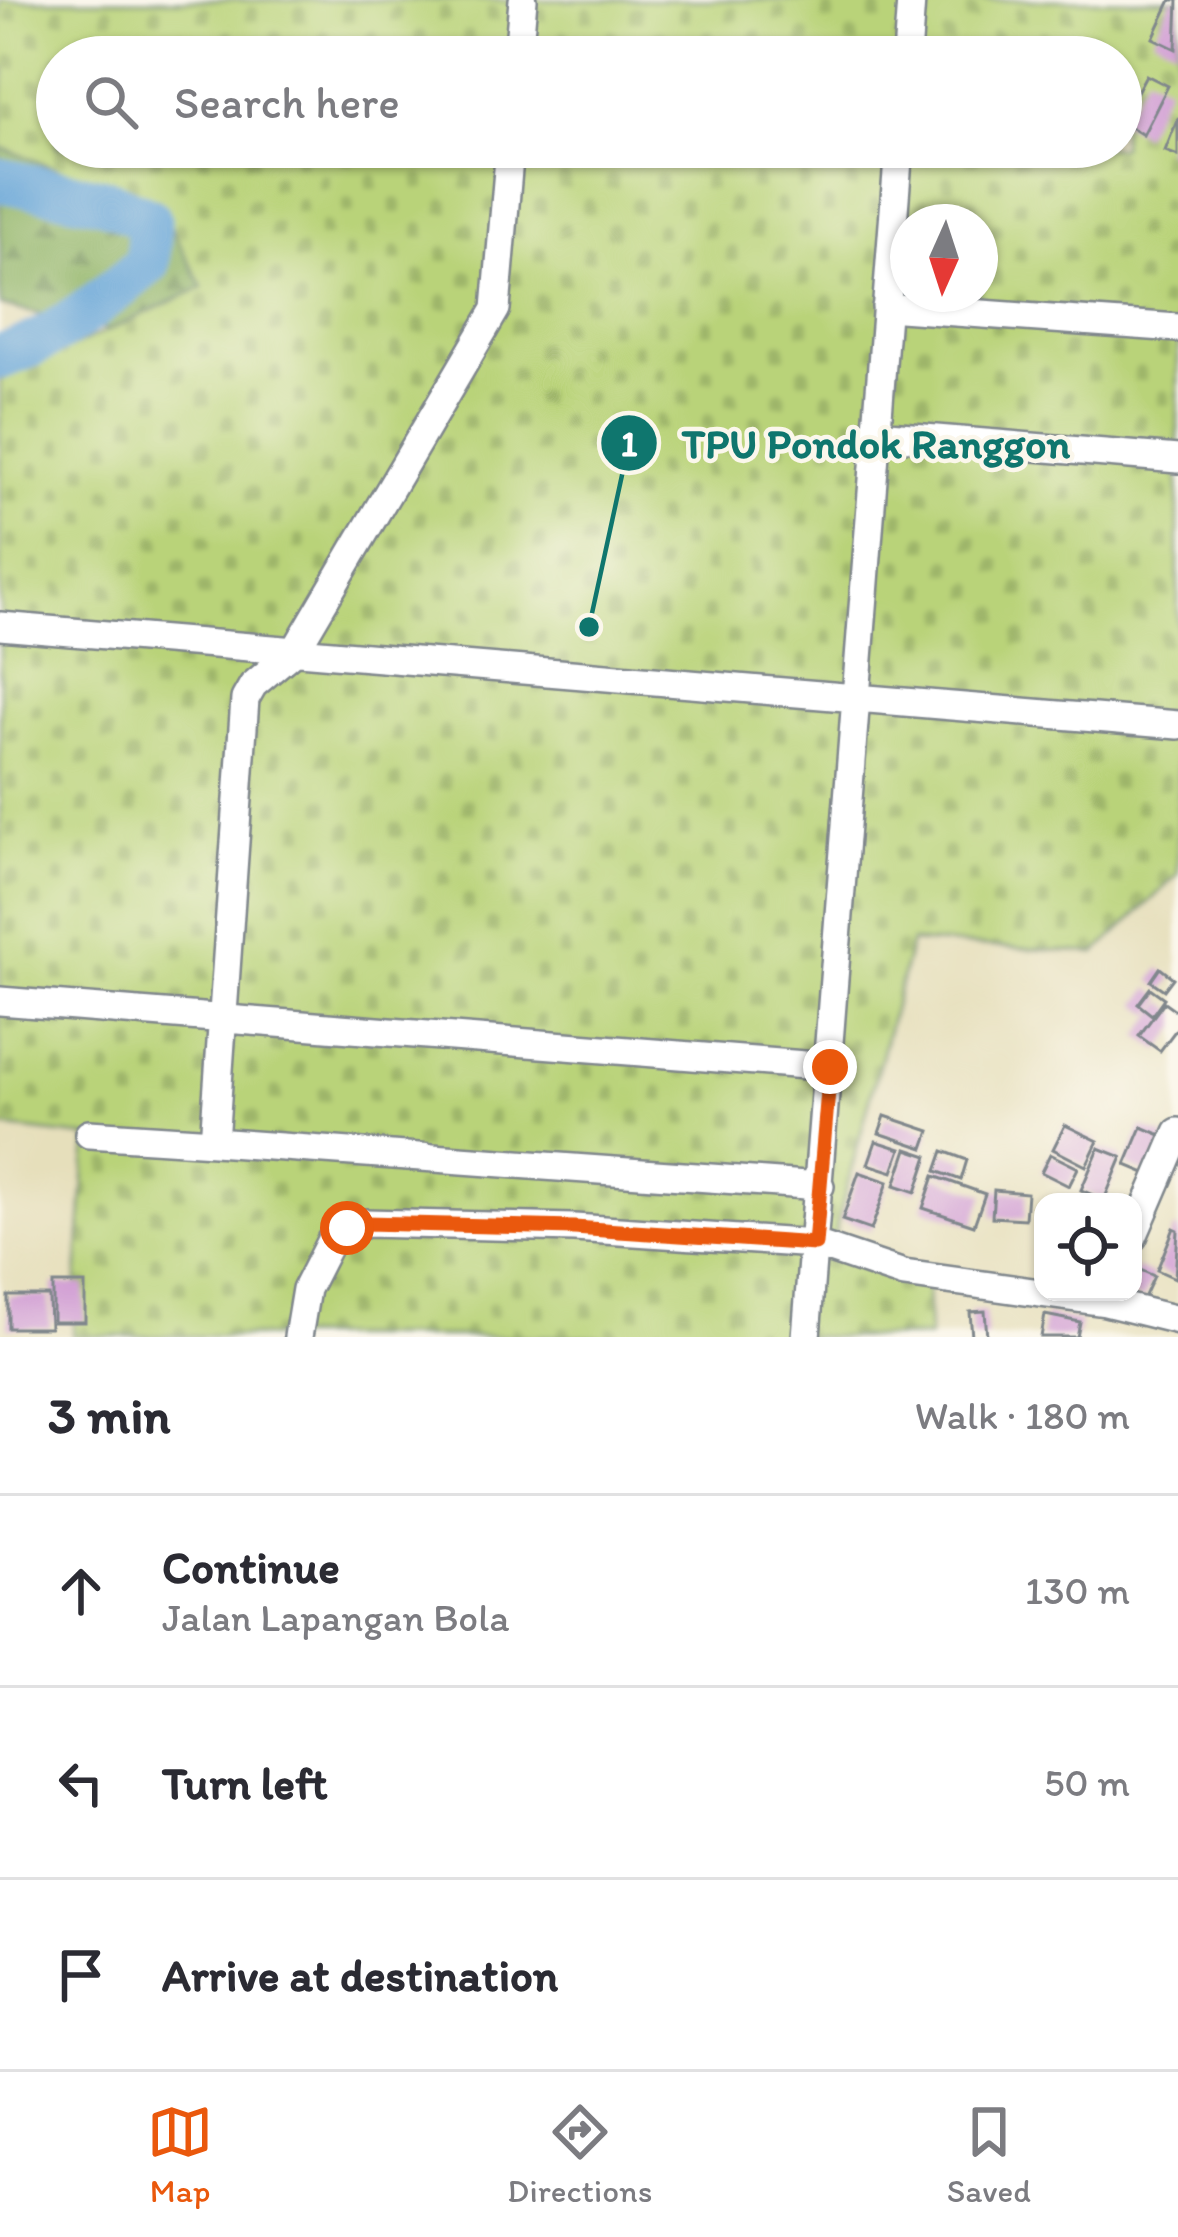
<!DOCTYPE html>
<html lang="en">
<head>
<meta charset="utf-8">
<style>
  body { margin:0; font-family:Itim,sans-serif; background:#f7f7f7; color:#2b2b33 }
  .controls { position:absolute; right:36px; bottom:36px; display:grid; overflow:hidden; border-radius:24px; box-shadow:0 3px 9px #0004 }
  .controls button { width:108px; height:108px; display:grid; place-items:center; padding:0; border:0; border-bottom:3px solid #e1e1e2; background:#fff; color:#2b2b33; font:60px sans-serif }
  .compass { position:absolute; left:890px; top:204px; width:108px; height:108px; border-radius:50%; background:#fff; box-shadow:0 3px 9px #0004; rotate:183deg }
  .stop { position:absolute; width:36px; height:36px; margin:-27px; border:9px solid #ea580c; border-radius:50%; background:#fff }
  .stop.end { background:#ea580c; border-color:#fff; box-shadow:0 3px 12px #0008 }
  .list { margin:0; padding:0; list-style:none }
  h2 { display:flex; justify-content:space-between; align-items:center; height:156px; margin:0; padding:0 48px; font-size:51px }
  h2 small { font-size:39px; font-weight:400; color:#7c7c81 }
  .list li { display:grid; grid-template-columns:78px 1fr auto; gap:36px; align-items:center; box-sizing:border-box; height:192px; padding:0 48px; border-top:3px solid #e1e1e2 }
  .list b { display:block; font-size:45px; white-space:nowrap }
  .list p { margin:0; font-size:39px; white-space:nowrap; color:#7c7c81 }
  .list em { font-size:39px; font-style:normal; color:#7c7c81 }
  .icon { flex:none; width:66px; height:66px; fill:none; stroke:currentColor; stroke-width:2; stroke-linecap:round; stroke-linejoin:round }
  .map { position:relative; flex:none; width:1178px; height:1337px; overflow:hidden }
  .search { position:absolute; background:#fff; box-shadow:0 3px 9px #0004; left:36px; right:36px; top:36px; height:132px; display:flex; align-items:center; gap:30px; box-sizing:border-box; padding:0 42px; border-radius:66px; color:#7c7c81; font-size:45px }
  .sheet { height:732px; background:#fff }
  nav { display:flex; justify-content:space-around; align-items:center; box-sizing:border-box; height:168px; border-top:3px solid #e1e1e2; background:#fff; font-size:33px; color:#7c7c81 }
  nav a { display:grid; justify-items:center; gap:6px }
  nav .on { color:#ea580c }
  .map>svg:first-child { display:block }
</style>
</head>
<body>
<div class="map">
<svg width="1178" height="1337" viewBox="0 0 1178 1337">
  <defs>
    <pattern id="forest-firs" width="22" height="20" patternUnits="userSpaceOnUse" patternTransform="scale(3)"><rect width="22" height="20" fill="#92b569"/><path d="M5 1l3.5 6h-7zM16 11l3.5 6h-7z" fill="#76945a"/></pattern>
    <pattern id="cemetery-stones" width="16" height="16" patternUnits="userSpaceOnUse" patternTransform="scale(3)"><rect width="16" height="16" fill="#b9d379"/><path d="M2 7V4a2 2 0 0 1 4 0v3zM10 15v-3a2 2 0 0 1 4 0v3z" fill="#9eb56b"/></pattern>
  </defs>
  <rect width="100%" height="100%" fill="#fbf7ec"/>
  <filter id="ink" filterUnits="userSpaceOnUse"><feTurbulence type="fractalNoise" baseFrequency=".00833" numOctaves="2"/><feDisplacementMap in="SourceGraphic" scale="24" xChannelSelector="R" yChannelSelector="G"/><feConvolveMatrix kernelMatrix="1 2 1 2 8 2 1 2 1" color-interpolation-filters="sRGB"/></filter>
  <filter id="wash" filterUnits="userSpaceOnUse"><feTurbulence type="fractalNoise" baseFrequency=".004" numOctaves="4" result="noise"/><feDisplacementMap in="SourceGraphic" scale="48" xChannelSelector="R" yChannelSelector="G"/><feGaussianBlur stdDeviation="2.7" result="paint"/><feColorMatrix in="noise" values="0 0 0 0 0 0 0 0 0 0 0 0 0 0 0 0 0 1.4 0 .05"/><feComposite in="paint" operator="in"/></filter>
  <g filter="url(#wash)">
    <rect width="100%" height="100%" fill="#e6dfbb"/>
    <!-- forest -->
    <path fill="url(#forest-firs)" stroke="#567264" stroke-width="3" d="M0,147L160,208L204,288L109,331L0,305Z"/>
    <!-- cemetery -->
    <path fill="url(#cemetery-stones)" stroke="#6a816c" stroke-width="3" fill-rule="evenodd" d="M0,0H1178V874L1096,953L911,942L829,1255L927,1287L929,1337L73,1336L87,1137L0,1127V380L203,287L160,208L0,147L5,71L0,64ZM57,57H1121V147H57ZM908,222H980V294H908Z"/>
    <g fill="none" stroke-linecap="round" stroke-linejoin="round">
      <!-- river -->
      <path stroke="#66a5d8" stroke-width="45" d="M0,180L107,201L149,220L148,263C102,301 57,339 0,357"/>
    </g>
    <g id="blocks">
      <!-- building -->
      <path fill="#cf9ad3" d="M1171,0H1178L1176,49L1153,38Z
        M1146,75L1168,86L1143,135L1121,121Z
        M1178,118V156L1165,151Z
        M1160,968L1173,978L1164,990L1151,981Z
        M1150,988L1164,998L1152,1015L1138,1004Z
        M1164,1002L1178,1012V1027L1160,1051L1139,1036Z
        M885,1116L930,1131L924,1148L879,1133Z
        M1065,1125L1098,1141L1086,1166L1053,1149Z
        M1142,1127L1166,1137L1150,1175L1126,1165Z
        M876,1141L901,1149L893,1172L868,1164Z
        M1099,1148L1122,1157L1104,1200L1081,1190Z
        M907,1149L928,1156L916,1192L895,1185Z
        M943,1151L967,1160L961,1180L936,1171Z
        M1050,1154L1078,1168L1069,1186L1041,1172Z
        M859,1172L888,1182L871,1230L842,1220Z
        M934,1176L985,1194L974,1225L923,1208Z
        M994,1190L1027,1193L1025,1219L992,1217Z
        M1174,1228L1178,1230L1175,1278L1157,1270Z
        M1136,1268L1154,1276L1143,1300L1125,1292H1133Z
        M53,1284H85V1322H53Z
        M8,1296H49L50,1328H8Z
        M985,1311L987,1337H972L970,1312Z
        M1045,1315L1080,1322L1077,1337H1041Z"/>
    </g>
  </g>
  <g filter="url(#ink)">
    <use href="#blocks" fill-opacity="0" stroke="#80878c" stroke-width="3"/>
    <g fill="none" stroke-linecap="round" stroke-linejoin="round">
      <!-- minor casing -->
      <g stroke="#80878c" stroke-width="32">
        <path id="minor" d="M518,57L523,0
          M907,57L911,0
          M510,147L496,309L296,649L253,685L245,699L214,1142L820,1186
          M886,307L1178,328
          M876,434L1178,459
          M0,626L1178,725
          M0,1001L830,1067
          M89,1134L214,1142
          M1133,1237L1178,1132
          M298,1337L306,1289L331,1240L365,1223L574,1228L815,1244L904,1274L1105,1302L1178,1320
          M806,1337L899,147"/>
      </g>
      <!-- minor -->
      <use href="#minor" stroke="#fff" stroke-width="27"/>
    </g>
  </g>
  <g fill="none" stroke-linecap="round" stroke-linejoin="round" filter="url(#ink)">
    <!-- route -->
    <path stroke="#ea580c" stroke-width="15" d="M347,1228L365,1223L574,1228L815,1244L830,1067"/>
  </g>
  <!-- callouts -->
  <path fill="none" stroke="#0f766e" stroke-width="4.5" d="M589 627L629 443"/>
  <g fill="#0f766e" stroke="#fbf7ec" stroke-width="4.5">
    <circle cx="589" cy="627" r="12"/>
    <circle cx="629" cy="443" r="30"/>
  </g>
  <g font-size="36" text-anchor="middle" font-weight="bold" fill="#fff">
    <text x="629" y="456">1</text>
  </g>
  <g font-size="42" text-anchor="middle" font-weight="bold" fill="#0f766e" stroke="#fbf7ec" stroke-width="9" stroke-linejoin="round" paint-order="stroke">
    <text x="876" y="458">TPU Pondok Ranggon</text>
  </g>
</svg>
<div class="controls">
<button><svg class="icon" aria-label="locate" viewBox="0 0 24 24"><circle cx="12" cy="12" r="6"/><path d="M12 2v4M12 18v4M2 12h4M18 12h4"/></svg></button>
</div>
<svg class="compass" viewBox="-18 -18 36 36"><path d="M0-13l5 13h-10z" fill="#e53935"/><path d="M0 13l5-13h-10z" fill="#7c7c81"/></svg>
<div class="stop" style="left:347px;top:1228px"></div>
<div class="stop end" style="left:830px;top:1067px"></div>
<div class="search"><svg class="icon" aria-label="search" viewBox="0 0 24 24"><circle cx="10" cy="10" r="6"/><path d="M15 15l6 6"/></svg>Search here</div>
</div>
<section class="sheet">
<h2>3 min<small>Walk · 180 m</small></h2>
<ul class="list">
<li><svg class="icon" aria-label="ahead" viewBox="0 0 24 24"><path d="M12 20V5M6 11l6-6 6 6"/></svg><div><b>Continue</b><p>Jalan Lapangan Bola</p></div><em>130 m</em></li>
<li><svg class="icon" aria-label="left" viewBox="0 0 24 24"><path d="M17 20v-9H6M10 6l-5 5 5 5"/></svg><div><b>Turn left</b></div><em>50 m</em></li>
<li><svg class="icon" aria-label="arrive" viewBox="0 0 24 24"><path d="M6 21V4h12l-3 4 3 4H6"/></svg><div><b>Arrive at destination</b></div></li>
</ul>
</section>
<nav>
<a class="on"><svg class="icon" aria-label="map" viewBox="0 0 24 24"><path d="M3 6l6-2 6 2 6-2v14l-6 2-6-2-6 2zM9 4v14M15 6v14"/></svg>Map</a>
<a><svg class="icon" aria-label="directions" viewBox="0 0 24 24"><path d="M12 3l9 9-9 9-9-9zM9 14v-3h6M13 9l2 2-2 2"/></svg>Directions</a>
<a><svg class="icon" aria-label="saved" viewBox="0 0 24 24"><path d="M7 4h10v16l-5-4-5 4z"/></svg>Saved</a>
</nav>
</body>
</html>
